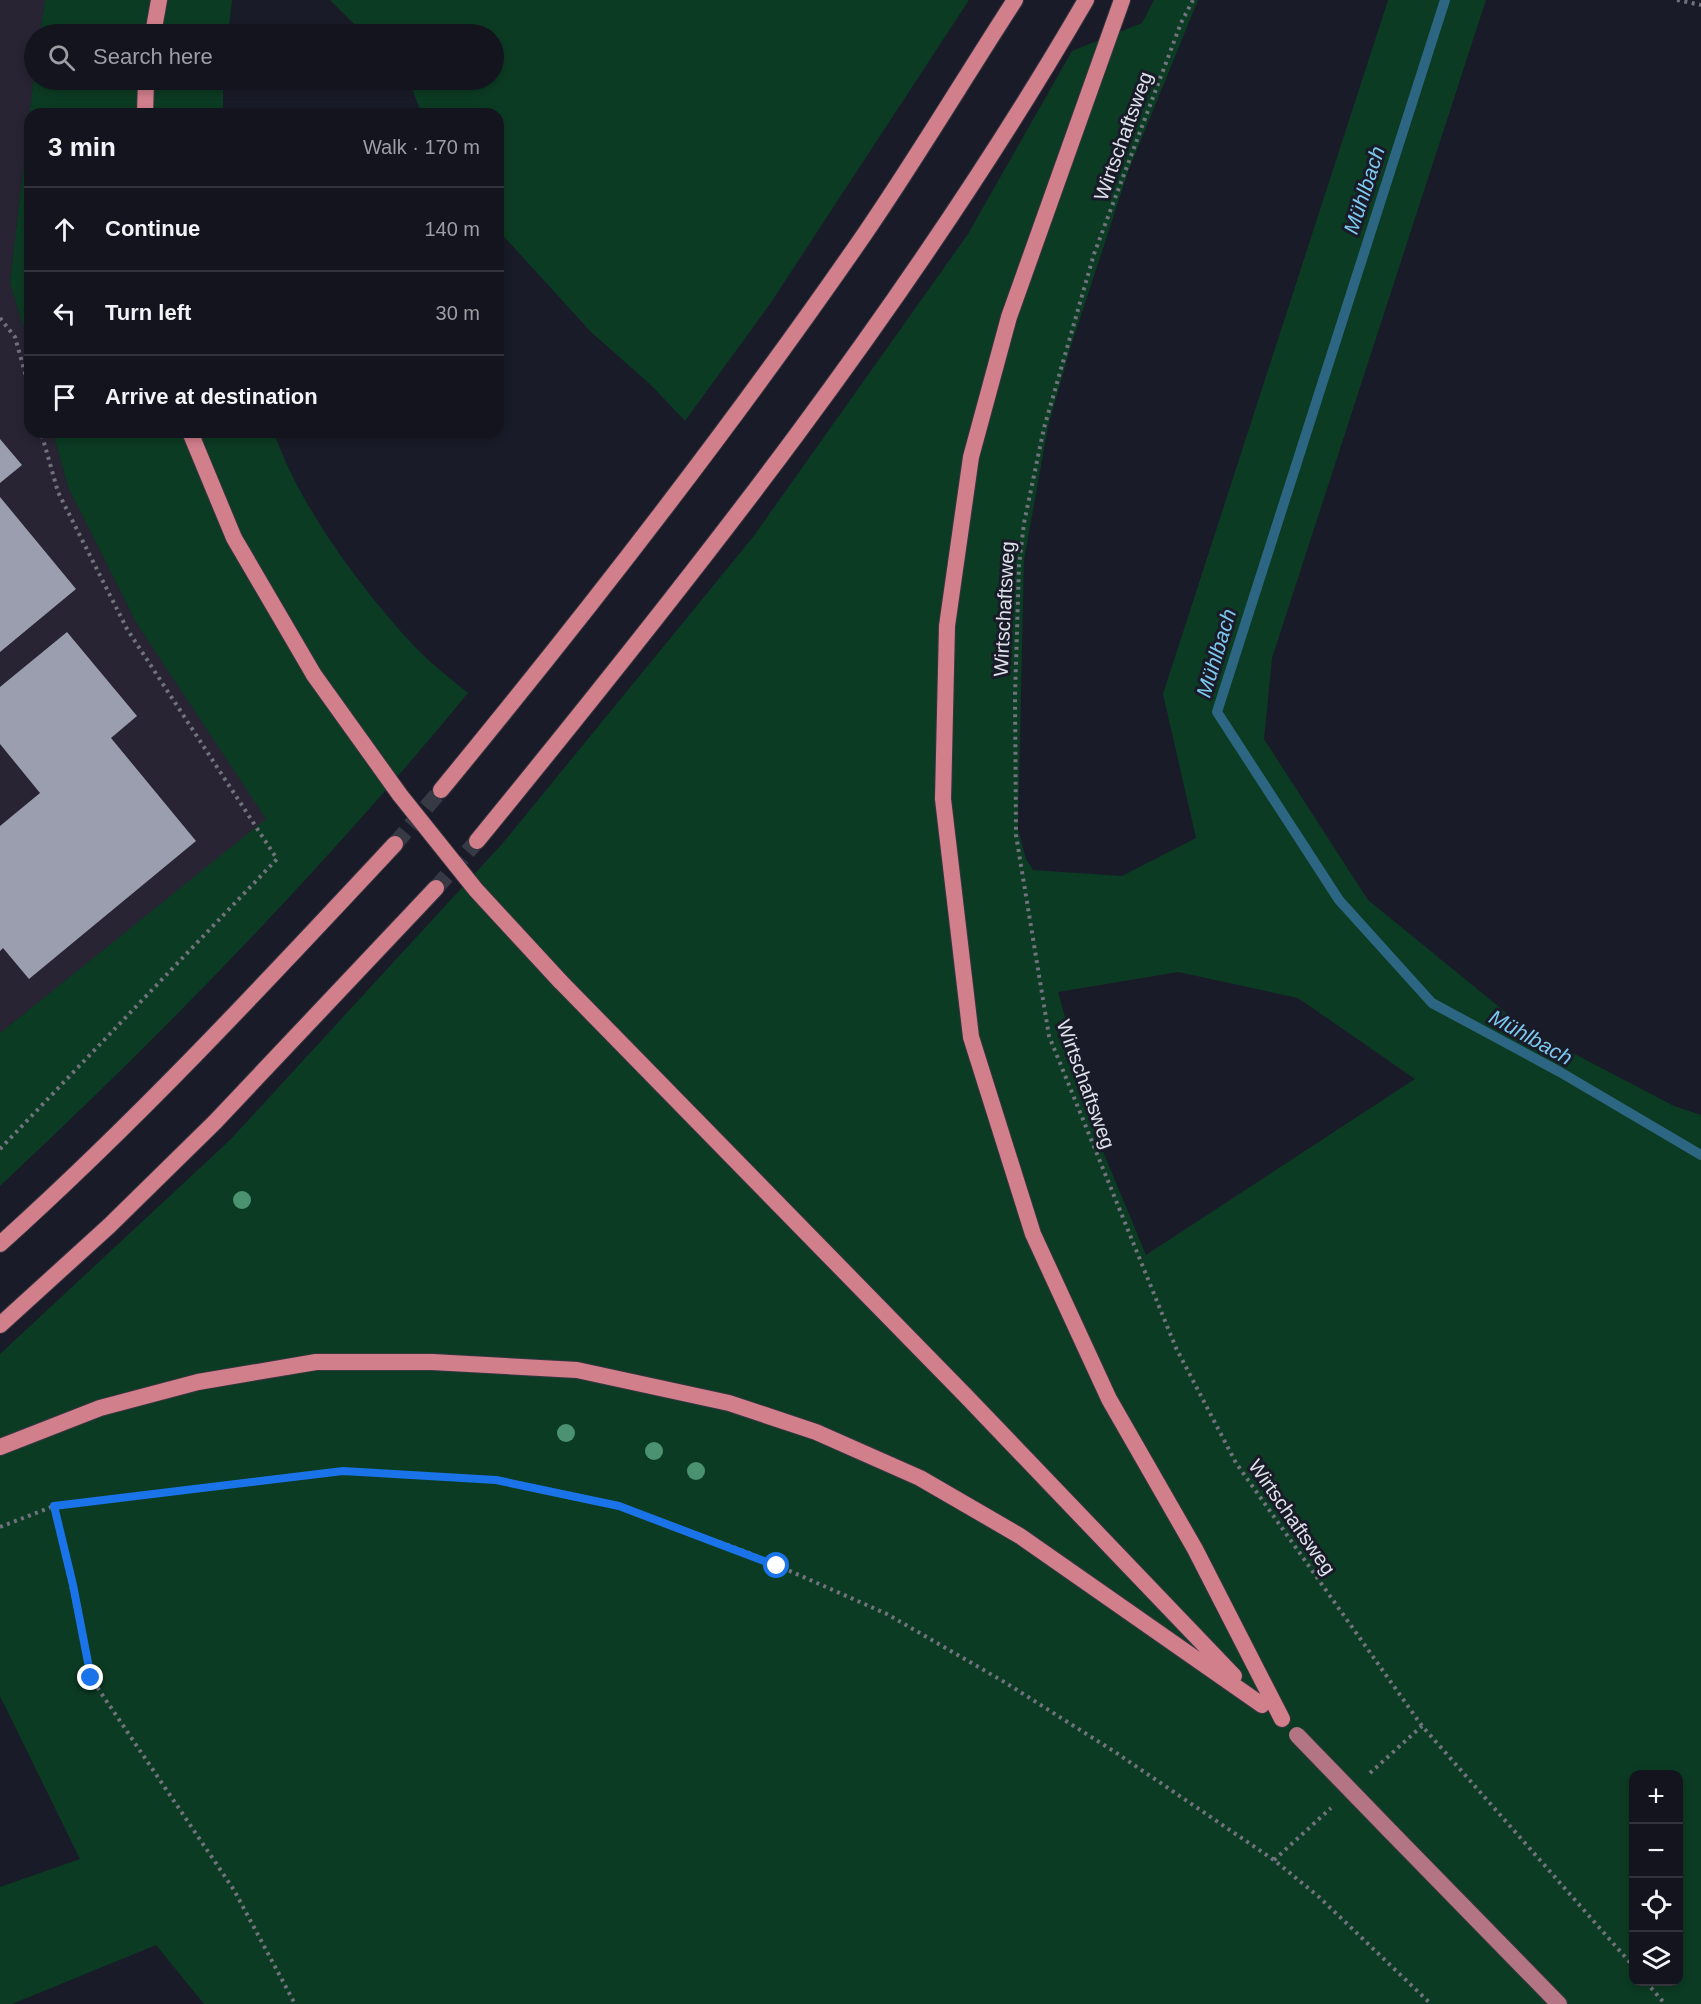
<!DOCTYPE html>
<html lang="en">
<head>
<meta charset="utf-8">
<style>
  body { margin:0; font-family:Helvetica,sans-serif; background:#20212b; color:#f1f3f6 }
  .controls { position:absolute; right:18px; bottom:18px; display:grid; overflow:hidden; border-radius:12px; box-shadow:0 3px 9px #0003 }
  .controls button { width:54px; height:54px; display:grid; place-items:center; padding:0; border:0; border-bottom:2px solid #32333c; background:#13141e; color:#f1f3f6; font:30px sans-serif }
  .stop { position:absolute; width:18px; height:18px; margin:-14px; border:4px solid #1a73e8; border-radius:50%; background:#fff }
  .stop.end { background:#1a73e8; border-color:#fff; box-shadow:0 2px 6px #0008 }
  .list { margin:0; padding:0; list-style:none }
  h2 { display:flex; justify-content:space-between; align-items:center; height:78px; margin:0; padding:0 24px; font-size:26px }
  h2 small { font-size:20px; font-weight:400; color:#9d9ea4 }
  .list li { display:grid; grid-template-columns:39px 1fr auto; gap:18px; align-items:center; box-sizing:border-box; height:84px; padding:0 24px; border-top:2px solid #32333c }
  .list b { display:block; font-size:22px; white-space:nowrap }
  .list em { font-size:20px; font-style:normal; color:#9d9ea4 }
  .icon { flex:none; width:33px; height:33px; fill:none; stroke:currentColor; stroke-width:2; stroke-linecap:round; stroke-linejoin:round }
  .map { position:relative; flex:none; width:1701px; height:2004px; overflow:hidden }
  .search { position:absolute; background:#13141e; box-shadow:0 3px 9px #0003; left:24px; top:24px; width:480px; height:66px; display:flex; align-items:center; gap:15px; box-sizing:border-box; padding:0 21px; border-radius:33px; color:#9d9ea4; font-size:22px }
  .panel { position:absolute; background:#13141e; box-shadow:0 3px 9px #0003; left:24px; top:108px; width:480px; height:330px; border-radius:18px }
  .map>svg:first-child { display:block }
</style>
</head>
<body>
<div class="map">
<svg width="1701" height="2004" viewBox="0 0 1701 2004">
  <rect width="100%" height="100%" fill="#191b28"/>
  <!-- commercial -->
  <path fill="#292434" d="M0,0H45L40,34H34V75L10,283L30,349V432H53L68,487L137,624L267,819L0,1033Z"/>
  <!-- green -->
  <path fill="#0c3b23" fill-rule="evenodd" d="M45,0H232L228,34H40Z
    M330,0H969L770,304L685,421L652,386L591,332L498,230V114H422L412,89L403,80H494V34H364Z
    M1154,0H1198L1128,172L1071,346L1048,427L1024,560L1018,829L1026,859L1033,870L1122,876L1196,838L1163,694L1388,0H1486L1272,658L1264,739L1368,900L1525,1028L1674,1106L1701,1115V2004H204L156,1945L12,2004H0V1887L80,1859L0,1696V1354L230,1140L502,844L753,537L968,234L1072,51L1142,23ZM1178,972L1298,998L1415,1079L1146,1255L1102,1149L1058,992ZM1634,1774H1678V1982H1634Z
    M34,75V80H223V114H30V349L10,283Z
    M53,432H274C298,505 363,591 415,647C431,664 450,678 468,693C324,868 166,1031 0,1186V1033L266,819L137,624L68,487Z"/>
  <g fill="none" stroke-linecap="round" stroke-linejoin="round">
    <!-- stream -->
    <path stroke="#2c6682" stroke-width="10" d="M1445,0L1217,712L1339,900L1432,1003L1560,1072L1701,1155"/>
  </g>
  <!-- building -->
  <path fill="#9a9eaf" d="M0,439L22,465L0,483Z
    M0,497L76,589L0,652Z
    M67,632L137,716L111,738L196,841L29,979L3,948L0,951V826L40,793L0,744V687Z"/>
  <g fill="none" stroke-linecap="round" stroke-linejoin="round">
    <!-- trunk-tunnel -->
    <path stroke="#373945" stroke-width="16" stroke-dasharray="16 8" stroke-linecap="butt" d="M395,844L441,790
      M436,888L477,841"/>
    <!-- primary casing -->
    <g stroke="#353640" stroke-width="18">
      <path id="primary" d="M1390,1831L1559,2004"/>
    </g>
    <!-- trunk casing -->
    <g stroke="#353640" stroke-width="18">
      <path id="trunk" d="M1122,0L1009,317L971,457L947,626L943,799L971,1037L1033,1234L1109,1399L1195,1549L1282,1719
        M153,34L159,0
        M145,114L146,80
        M190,432L234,538L314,675
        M441,790C590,609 733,425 866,232C918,156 965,77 1015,0
        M477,841C696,573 912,300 1086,0
        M560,981L965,1395L1234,1676
        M0,1244C139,1119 267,981 395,844
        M0,1325L109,1226L215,1122L436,888
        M0,1447L100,1408L198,1382L316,1362H432L577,1370L729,1403L816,1432L920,1478L1020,1536L1262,1705"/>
    </g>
    <!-- path -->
    <path stroke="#70727d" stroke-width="4" stroke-dasharray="3 4.5" stroke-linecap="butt" d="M1193,0L1181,23L1094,254L1044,428L1024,523L1019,566L1015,696L1016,835L1049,1036L1176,1348L1236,1463L1422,1726L1634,1967
      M1677,0L1701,5
      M0,318L15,337L30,391
      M0,1149L277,859L127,629L58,492L41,432
      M54,1506L91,1678L234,1890L295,2004
      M0,1527L54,1506L343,1471L496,1480L619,1506L747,1552L887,1614L1006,1683L1115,1752L1274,1860L1319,1897L1431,2004
      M1370,1773L1422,1726
      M1274,1860L1331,1808
      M1646,1982L1665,2004"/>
    <!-- primary -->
    <use href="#primary" stroke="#b37583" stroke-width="16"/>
    <!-- trunk -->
    <use href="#trunk" stroke="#d27f8c" stroke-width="16"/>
    <!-- primary-bridge casing -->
    <g stroke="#353640" stroke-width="18" stroke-linecap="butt">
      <path id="primary-bridge" d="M1297,1735L1390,1831"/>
    </g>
    <!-- trunk-bridge casing -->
    <g stroke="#353640" stroke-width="18" stroke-linecap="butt">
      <path id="trunk-bridge" d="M314,675L400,795L476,890L560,981"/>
    </g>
    <!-- primary-bridge -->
    <use href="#primary-bridge" stroke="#b37583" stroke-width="16"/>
    <!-- trunk-bridge -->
    <use href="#trunk-bridge" stroke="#d27f8c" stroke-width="16"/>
  </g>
  <!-- trees -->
  <g fill="#4a9270">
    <circle cx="242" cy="1200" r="9"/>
    <circle cx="566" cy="1433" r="9"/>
    <circle cx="654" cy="1451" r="9"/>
    <circle cx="696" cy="1471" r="9"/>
  </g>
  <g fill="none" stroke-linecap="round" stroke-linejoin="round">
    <!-- route -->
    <path stroke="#1a73e8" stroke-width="8" d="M91,1678L73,1585L54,1506L343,1471L496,1480L619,1506L777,1566"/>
  </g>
  <g text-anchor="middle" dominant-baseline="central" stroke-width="6" stroke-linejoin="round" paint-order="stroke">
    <!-- street labels -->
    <g font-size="20" fill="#e0e2eb" stroke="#191b28">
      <text transform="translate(1123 136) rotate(-70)">Wirtschaftsweg</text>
      <text transform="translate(1004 609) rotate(-87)">Wirtschaftsweg</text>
      <text transform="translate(1086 1084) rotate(70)">Wirtschaftsweg</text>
      <text transform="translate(1292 1517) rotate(55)">Wirtschaftsweg</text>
    </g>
    <!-- water labels -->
    <g font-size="21" font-style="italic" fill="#7ec9f0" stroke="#191b28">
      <text transform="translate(1364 190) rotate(-72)">Mühlbach</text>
      <text transform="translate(1216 653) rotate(-73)">Mühlbach</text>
      <text transform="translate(1531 1037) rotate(29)">Mühlbach</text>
    </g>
  </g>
</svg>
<div class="controls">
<button>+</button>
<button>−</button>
<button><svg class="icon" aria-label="locate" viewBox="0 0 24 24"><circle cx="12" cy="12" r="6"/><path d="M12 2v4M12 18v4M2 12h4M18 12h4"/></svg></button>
<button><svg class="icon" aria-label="layers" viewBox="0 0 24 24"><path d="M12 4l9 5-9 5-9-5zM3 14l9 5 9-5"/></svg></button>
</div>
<div class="stop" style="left:777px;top:1566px"></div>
<div class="stop end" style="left:91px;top:1678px"></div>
<div class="search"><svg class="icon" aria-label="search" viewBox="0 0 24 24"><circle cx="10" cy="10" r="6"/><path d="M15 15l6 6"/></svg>Search here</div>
<section class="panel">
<h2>3 min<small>Walk · 170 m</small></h2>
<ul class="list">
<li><svg class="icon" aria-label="ahead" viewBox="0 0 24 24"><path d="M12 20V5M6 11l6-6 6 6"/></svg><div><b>Continue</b></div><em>140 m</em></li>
<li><svg class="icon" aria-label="left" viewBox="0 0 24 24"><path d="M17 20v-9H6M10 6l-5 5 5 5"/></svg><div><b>Turn left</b></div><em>30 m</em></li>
<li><svg class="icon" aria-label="arrive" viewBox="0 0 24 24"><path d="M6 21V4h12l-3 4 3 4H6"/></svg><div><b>Arrive at destination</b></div></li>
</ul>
</section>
</div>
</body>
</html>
